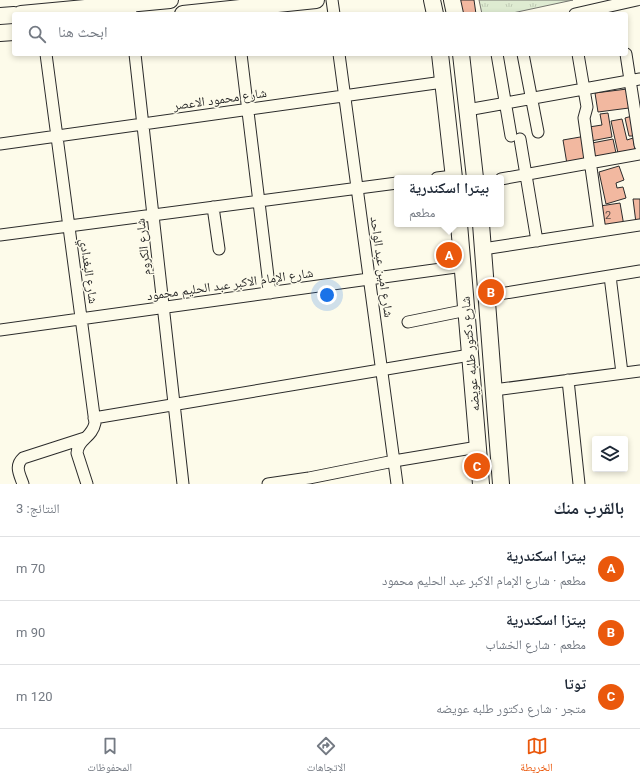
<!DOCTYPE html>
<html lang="ar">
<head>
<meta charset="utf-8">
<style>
  body { margin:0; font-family:Roboto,"Noto Naskh Arabic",sans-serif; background:#f6f6f7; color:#1f2937; direction:rtl }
  .controls { position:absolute; right:12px; bottom:12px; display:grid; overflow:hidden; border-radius:4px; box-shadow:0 2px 6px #0003 }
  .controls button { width:36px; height:36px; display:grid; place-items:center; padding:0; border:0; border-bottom:1px solid #e0e1e3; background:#fff; color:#1f2937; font:20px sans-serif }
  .you { position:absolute; left:327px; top:295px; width:14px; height:14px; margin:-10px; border:3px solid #fff; border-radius:50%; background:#1a73e8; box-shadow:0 0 0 6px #1a73e833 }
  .badge { display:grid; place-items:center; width:26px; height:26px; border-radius:50%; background:#ea580c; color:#fff; font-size:13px; font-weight:700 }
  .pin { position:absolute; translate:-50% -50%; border:2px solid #fff; box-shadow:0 1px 4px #0006 }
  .popup { position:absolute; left:394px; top:175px; width:110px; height:52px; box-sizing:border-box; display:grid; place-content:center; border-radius:4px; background:#fff; filter:drop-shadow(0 1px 3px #0005); font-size:13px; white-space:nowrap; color:#747a83 }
  .popup b { font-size:15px; color:#1f2937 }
  .popup::after { content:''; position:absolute; left:50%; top:100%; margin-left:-8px; border:8px solid transparent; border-top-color:#fff }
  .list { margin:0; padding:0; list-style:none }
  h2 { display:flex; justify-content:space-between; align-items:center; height:52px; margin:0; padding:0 16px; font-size:17px }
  h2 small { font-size:13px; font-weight:400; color:#747a83 }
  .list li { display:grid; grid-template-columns:26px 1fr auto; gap:12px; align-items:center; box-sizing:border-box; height:64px; padding:0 16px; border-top:1px solid #e0e1e3 }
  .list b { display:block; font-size:15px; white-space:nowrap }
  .list p { margin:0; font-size:13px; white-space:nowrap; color:#747a83 }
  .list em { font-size:13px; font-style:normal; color:#747a83 }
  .icon { flex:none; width:22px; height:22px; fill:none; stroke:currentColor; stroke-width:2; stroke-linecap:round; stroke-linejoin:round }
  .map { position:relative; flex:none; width:640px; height:484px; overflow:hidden; direction:ltr }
  .search { position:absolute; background:#fff; box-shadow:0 2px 6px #0003; left:12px; right:12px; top:12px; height:44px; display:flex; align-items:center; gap:10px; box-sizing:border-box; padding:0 14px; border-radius:4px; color:#747a83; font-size:15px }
  .sheet { height:244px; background:#fff }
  nav { display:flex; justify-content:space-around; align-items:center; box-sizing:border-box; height:56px; border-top:1px solid #e0e1e3; background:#fff; font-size:11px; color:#747a83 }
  nav a { display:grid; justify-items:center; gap:2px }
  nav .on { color:#ea580c }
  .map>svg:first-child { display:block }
</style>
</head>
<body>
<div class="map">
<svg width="640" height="484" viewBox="0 0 640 484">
  <defs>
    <pattern id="grass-tufts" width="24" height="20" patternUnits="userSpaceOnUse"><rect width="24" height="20" fill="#deebd1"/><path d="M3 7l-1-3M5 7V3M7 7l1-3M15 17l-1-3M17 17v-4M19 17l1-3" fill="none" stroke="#bfcab4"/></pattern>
  </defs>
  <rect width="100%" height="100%" fill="#fdfbea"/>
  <!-- grass -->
  <path fill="url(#grass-tufts)" stroke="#74746e" d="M479,0H573L508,14H482Z"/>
  <!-- building -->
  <path fill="#f2b8a0" stroke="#2b2b2b" d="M453,0H474L476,14H455Z
    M627,89L629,108L598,112L595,93Z
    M608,113L612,137L591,141L589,127L602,125L600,114Z
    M632,116L636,136H629L625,118Z
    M622,119L627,140L633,138L635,149L618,153L611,121Z
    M586,136L590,160L567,164L563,140Z
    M613,139L616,153L595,158L592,143Z
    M619,166L624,180L616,183L617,188L623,187L626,198L606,204L599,172Z
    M633,199H640V223H636Z
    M620,203L624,226L601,230L600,206Z"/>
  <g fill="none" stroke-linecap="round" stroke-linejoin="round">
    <!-- street casing -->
    <g stroke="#2b2b2b" stroke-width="13">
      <path id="street" d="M129,0L131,14
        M332,0L334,14
        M575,14L637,0
        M46,54L95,423C92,438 78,439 77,453L87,484
        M135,54L183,484
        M241,54L270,293
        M339,54L397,484
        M497,54L511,136
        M523,54L538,132
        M578,54L587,107L584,118L600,231
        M626,54L640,145
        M467,110L640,79
        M520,139L537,241
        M0,144L443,82
        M437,178L453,176
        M501,179L640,154
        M213,207L219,249
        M0,235L397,183
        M483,249L640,225
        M610,276L622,373
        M487,296L640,271
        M408,322L467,310
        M0,330L463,266
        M568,380L579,484
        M494,390L640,371
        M94,418L470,355
        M23,484C20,475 14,466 23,458L85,438
        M268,484L309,478L394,461L478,447"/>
    </g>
    <!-- secondary casing -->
    <g stroke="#2b2b2b" stroke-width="18">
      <path id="secondary" d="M432,0L435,14
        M452,0L455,14
        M21,14L170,0
        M183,14L316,0
        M0,16L14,15
        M0,33L14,32
        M440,54L454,178
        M461,54L475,178
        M459,224L481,484
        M481,224L501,484"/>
    </g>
    <!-- street -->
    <use href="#street" stroke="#fdfbea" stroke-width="11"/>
    <!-- secondary -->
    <use href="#secondary" stroke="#fdfbea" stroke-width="16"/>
  </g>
  <g text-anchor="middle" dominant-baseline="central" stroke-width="3" stroke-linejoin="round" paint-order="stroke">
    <!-- number labels -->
    <g font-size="11" fill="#5d4e48">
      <text x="608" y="215">2</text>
    </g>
    <!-- street labels -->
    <g font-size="13" fill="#2b2b2b" stroke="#fdfbea">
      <text transform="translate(220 99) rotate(-8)">شارع محمود الاعصر</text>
      <text transform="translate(143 247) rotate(-96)">شارع الكروم</text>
      <text transform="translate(382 267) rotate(82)">شارع امين عبد الواحد</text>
      <text transform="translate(89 271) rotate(82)">شارع البغدادي</text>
      <text transform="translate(230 284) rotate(-8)">شارع الإمام الاكبر عبد الحليم محمود</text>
      <text transform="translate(470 354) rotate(-95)">شارع دكتور طلبه عويضه</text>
    </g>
  </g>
</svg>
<div class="controls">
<button><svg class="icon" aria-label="layers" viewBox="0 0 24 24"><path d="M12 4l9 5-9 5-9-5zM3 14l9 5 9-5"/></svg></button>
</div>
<div class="you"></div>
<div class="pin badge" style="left:449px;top:255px">A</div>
<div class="popup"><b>بيترا اسكندرية</b>مطعم</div>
<div class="pin badge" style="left:491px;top:292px">B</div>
<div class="pin badge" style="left:477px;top:466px">C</div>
<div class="search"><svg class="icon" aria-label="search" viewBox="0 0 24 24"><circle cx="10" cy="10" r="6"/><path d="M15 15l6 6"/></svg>ابحث هنا</div>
</div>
<section class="sheet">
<h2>بالقرب منك<small>النتائج: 3</small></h2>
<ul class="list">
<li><span class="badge">A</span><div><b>بيترا اسكندرية</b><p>مطعم · شارع الإمام الاكبر عبد الحليم محمود</p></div><em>70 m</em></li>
<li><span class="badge">B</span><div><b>بيتزا اسكندرية</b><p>مطعم · شارع الخشاب</p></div><em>90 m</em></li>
<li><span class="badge">C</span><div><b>توتا</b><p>متجر · شارع دكتور طلبه عويضه</p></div><em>120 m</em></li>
</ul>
</section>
<nav>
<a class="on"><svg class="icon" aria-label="map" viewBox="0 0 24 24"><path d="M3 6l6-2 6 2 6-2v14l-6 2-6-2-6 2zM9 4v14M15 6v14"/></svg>الخريطة</a>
<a><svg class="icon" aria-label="directions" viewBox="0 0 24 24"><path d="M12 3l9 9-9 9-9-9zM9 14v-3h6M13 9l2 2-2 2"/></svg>الاتجاهات</a>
<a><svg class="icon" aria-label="saved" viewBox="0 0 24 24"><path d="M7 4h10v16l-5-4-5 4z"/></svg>المحفوظات</a>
</nav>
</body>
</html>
